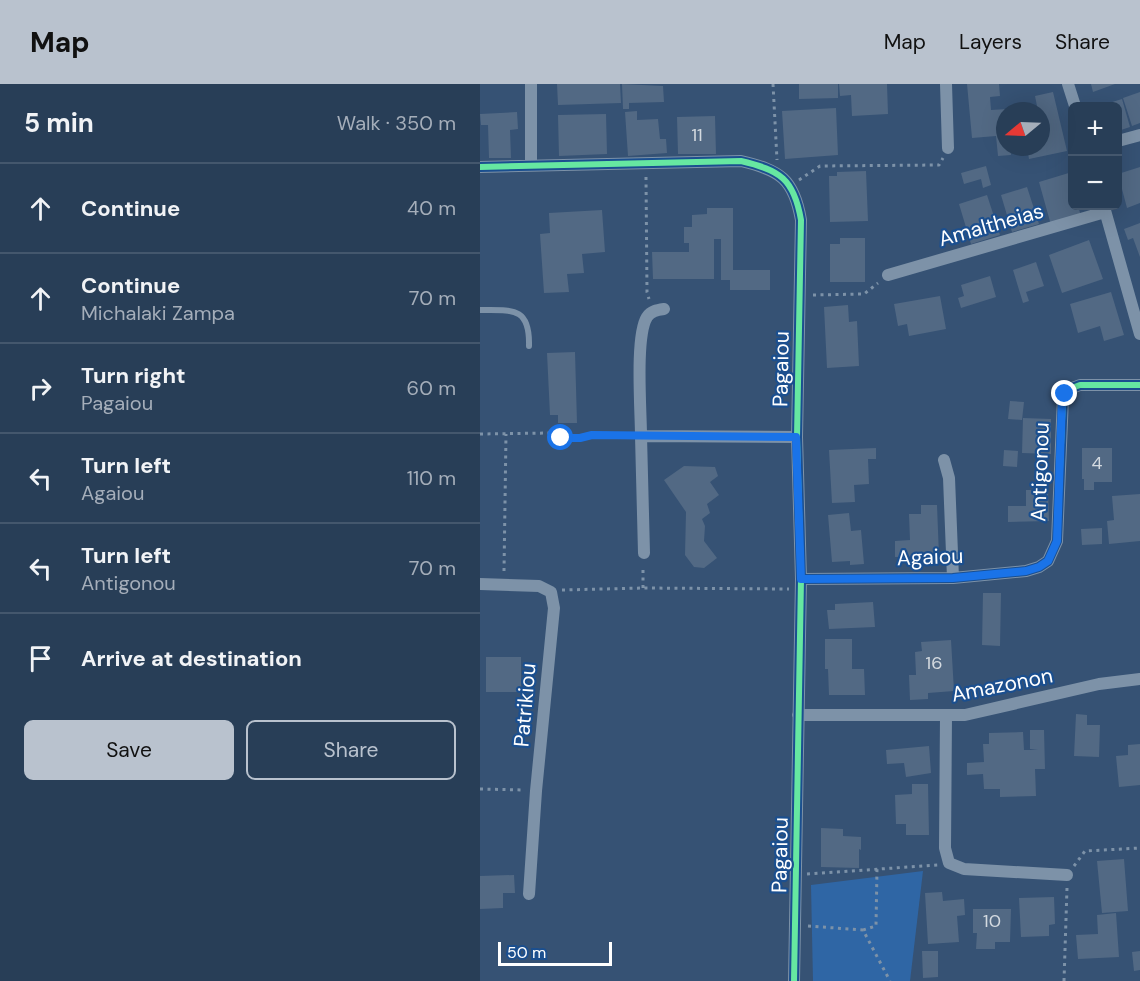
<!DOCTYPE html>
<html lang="en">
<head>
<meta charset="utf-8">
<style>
  body { margin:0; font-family:"DM Sans",sans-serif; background:#344961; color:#f1f3f6 }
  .controls { position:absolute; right:18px; top:18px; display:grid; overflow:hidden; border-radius:9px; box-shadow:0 6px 24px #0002 }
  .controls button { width:54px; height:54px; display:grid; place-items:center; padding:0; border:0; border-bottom:2px solid #44576d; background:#283e57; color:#f1f3f6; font:30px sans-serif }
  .compass { position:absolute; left:516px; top:18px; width:54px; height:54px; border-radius:50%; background:#283e57; box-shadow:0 6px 24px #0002; rotate:251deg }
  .scale { position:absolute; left:18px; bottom:15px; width:114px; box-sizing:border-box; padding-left:6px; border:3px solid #fff; border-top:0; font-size:16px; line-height:21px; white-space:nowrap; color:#fff; -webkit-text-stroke:4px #1b4f8f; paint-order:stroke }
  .stop { position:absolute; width:18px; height:18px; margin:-14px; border:4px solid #1a73e8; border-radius:50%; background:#fff }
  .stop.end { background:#1a73e8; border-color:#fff; box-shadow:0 2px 6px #0008 }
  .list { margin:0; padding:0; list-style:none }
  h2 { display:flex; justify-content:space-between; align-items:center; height:78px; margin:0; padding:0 24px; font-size:26px }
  h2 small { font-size:20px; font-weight:400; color:#a5aeba }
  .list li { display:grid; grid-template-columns:39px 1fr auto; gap:18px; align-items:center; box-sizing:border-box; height:90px; padding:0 24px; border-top:2px solid #44576d }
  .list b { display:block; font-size:22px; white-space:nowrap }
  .list p { margin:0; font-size:20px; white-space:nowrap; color:#a5aeba }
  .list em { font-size:20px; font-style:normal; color:#a5aeba }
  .actions { display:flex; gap:12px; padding:18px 24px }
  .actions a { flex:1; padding:14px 0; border:2px solid #b9c2ce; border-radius:9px; text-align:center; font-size:21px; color:#b9c2ce }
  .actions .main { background:#b9c2ce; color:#111 }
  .icon { flex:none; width:33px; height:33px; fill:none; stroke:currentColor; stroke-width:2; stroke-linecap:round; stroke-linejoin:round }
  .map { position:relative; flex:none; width:660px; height:897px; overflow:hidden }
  header { display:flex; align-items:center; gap:36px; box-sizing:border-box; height:84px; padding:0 30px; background:#b9c2ce; color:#111 }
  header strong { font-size:28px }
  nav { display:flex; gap:33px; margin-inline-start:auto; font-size:21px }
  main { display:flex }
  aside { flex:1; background:#283e57 }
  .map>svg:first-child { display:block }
</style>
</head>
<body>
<header>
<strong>Map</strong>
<nav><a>Map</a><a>Layers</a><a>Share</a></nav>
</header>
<main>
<aside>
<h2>5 min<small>Walk · 350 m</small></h2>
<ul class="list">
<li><svg class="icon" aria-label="ahead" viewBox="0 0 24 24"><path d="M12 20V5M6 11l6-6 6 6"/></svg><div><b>Continue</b></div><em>40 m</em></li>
<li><svg class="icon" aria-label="ahead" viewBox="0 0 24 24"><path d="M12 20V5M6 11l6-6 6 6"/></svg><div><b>Continue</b><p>Michalaki Zampa</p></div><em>70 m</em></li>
<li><svg class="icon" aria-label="right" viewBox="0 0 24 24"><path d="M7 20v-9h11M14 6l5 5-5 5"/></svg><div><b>Turn right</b><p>Pagaiou</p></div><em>60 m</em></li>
<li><svg class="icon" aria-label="left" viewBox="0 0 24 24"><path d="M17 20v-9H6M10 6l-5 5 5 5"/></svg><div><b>Turn left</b><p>Agaiou</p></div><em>110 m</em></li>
<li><svg class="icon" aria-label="left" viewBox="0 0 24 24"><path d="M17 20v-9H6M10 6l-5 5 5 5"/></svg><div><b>Turn left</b><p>Antigonou</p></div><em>70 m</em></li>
<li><svg class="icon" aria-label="arrive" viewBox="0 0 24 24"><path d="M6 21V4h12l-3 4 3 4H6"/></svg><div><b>Arrive at destination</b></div></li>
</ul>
<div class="actions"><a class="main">Save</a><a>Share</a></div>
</aside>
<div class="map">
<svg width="660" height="897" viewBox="0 0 660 897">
  <rect width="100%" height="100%" fill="#365274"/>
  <!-- green -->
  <path fill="#2f66a5" d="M443,787L430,897H333L331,801Z"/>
  <!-- building -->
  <path fill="#526984" d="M77,0H140L141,19L78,21Z
    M142,0L183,2L184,18L149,19V25H143Z
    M319,0H358V14L319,15Z
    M359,0H407L408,30L372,32L371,11L360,12Z
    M487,0H519L520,12L510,13L511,26L527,25V27H525V63H530L531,71L518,72L516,52L492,54Z
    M611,0H635L613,8Z
    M573,8L587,67L549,75L547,63H561V27H558L555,12Z
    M660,8V39L652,42L643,14Z
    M642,15L650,43L638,47V22H619Z
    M356,24L358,71L305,75L302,27Z
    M157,27V36L178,35L180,55H186L187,69L148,72L145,28Z
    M37,28L38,45L30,46L31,74H9L8,41H1L0,30Z
    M126,30L127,70L79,72L78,31Z
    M235,32L236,70H198L197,33Z
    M506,82L511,101L503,104L501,95L484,100L481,89Z
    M660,83V119L647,124L638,90Z
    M386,87L388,137L350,138L349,92H357V88Z
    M592,88V122H598L601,132L571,141L559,98Z
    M547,103L559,140L532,148L521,111Z
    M507,111L520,151L491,160L479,120Z
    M227,124H253V186H290V206H250V196H241V155H234V195H173L172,168H209V159H204V143H212V131L227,130Z
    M122,126L125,168L102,170L104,189L87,190L89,208L64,209L60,150L70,149L69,129Z
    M660,139V173L653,154L648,156L644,145Z
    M360,154H385V198H350V160H360Z
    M609,156L623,195L582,209L569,171Z
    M556,178L564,202L546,208L549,217L543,219L533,186Z
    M510,192L516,213L481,224L478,214L484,212L481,201Z
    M631,208L644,251L624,257L620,242L598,249L590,220Z
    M460,212L466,245L429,252L427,240L418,242L414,220Z
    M368,221L369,238L377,237L379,282L347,284L344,223Z
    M95,268L97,339H78V331H70L67,269Z
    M530,317L544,318L542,336L528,335Z
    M543,334L571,335V370L542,369Z
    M396,364V375H388L389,400L374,401L375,418L352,419L349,366Z
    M602,364H632V398H614V406H604V395H602Z
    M524,366L538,367L537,383L523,382Z
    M204,382L235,383L238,392L230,398L239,411L227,420L230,429L222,435L225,442L224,457L237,474L224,484L214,483L205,471L206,428L184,396Z
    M546,406H568L569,437L528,438V422H546Z
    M660,410V457L629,460L627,437L634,436L632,412Z
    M441,421H457L459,472L415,473V457L430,456L429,430H441Z
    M369,429L371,447L381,446L384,480L370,481V477L352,478L348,431Z
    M622,444V460L602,461L601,445Z
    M503,509H521L520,562L502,561Z
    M393,518L395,543L349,545L347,526H355V520Z
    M345,555H372V585H384L385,611H349L348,585H345Z
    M471,556L474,607L448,609V615L430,616L429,591H436L435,568L442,567L441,558Z
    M6,573H41V604H52V608H6Z
    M596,630L607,631V641H620L619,673L594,672Z
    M550,646H564L565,685H555L556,712L520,713V705H504L503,690L487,691V679L504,678L503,660H509V649L543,648L544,666H558L550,665Z
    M660,660V701L639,703L636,672L648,671V661Z
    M449,662L451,689L426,693L424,679L407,680L406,666Z
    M432,700H448L449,751H426V740H416L415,711L432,710Z
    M341,744L363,745V752L381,753V766L379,765V784L341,783Z
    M644,775L648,827L622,829L617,777Z
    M34,791L35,809H23V824L0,825V792Z
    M462,808L463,817L484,815L485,831L477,832L479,858L448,860L445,809Z
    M574,813L575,840L569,841V852L541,853L539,814Z
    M493,825H531L530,858H515V865H496L497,849H493Z
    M636,829L639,873L598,875L596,851L618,850L617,831Z
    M442,867H458V893L443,894Z
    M660,867V886L654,887L652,868Z"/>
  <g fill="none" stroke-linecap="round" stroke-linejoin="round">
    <!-- path -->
    <path stroke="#7d92a8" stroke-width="3" stroke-dasharray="3 4.5" stroke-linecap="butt" d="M293,0L297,76
      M166,93L167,208L169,215
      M319,96L340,82L459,81L463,74
      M333,211L384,210L398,199
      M0,350L70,349L87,355L100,354L112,351H149
      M24,487L26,350
      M163,504V483
      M82,506L163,504L309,505
      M0,705L43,706
      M594,782L605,767L660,764
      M327,790L458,781
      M328,842L383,846L410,897
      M383,846L396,842L397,785
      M584,897L587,804"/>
    <!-- service -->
    <path stroke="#7d92a8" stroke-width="6" d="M0,226C33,226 50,223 49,262"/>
    <!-- minor -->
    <path stroke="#7d92a8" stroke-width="12" d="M51,0V81
      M466,0L468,64
      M588,0L595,22
      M638,57L660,51
      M0,83L261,77C300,86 314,95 321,136L317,353L321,495L314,897
      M624,123L660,250
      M408,191L625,128
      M161,352C161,327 155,252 167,233C171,227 177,226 184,225
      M464,376L469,394L473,494
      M164,469L161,352L317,353
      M321,495L473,494L546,487L559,483L568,477L577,457L583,313L592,304L600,301H660
      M0,500L59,502L71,508L74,524L56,707L49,810
      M318,631H485L619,600L660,595
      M466,632L465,764L469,779L484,785L587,791"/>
    <!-- cycleway casing -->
    <g stroke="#1b4f8f" stroke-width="10">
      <path id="cycleway" d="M0,83L261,77C300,86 314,95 321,136L317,353L321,495L314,897
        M321,495L473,494L546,487L559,483L568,477L577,457L583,313L592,304L600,301H660"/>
    </g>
    <!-- cycleway -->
    <use href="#cycleway" stroke="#66e7a1" stroke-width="6"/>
  </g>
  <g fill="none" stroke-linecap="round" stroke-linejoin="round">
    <!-- route -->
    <path stroke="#1a73e8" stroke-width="8" d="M81,354H100L112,351L316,353L321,495L473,494L546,487L559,483L568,477L577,457L582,317L585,310"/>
  </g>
  <g text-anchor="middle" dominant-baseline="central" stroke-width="4.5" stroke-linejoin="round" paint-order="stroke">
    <!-- number labels -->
    <g font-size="18" fill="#d4dae0">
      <text x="217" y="51">11</text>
      <text x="617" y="379">4</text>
      <text x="454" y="579">16</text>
      <text x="512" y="837">10</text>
    </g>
    <!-- street labels -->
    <g font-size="21" fill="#fff" stroke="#1b4f8f">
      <text transform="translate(511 141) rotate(-16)">Amaltheias</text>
      <text transform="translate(301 285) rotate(-89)">Pagaiou</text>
      <text transform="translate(560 388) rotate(-88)">Antigonou</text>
      <text transform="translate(450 473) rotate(-2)">Agaiou</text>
      <text transform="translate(522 601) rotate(-11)">Amazonon</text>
      <text transform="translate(45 621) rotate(-85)">Patrikiou</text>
      <text transform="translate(300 771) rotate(-89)">Pagaiou</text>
    </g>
  </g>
</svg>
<div class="controls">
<button>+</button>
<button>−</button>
</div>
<svg class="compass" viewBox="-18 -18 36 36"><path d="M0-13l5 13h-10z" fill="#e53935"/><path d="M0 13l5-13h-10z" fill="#a5aeba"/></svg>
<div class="scale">50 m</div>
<div class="stop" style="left:81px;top:354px"></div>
<div class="stop end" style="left:585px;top:310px"></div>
</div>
</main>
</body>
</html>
